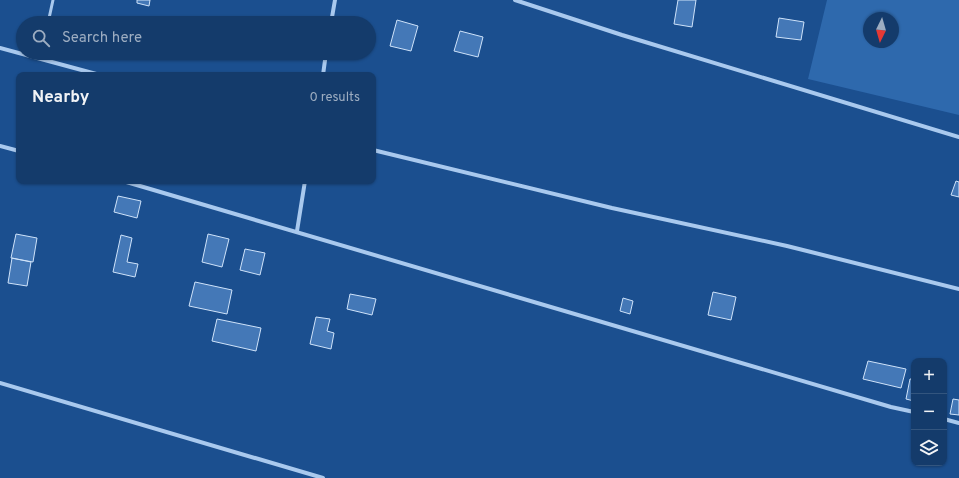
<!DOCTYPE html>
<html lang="en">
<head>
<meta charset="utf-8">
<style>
  body { margin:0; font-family:Overpass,sans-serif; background:#214673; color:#f1f3f6 }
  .controls { position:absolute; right:12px; bottom:12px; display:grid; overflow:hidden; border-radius:8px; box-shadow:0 1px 3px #0004 }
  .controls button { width:36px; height:36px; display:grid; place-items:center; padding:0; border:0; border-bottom:1px solid #33557e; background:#143b6b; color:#f1f3f6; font:20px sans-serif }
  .compass { position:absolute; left:863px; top:12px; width:36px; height:36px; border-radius:50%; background:#143b6b; box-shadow:0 1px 3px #0004; rotate:185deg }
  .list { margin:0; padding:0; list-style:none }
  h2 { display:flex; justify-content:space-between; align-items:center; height:52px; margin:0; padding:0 16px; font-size:17px }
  h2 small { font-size:13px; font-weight:400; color:#9dadc1 }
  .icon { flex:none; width:22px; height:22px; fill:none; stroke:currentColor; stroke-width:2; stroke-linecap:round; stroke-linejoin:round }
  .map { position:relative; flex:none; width:959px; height:478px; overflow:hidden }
  .search { position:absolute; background:#143b6b; box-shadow:0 1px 3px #0004; left:16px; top:16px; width:360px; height:44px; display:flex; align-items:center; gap:10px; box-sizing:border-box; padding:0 14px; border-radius:22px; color:#9dadc1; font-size:15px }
  .panel { position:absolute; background:#143b6b; box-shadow:0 1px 3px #0004; left:16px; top:72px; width:360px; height:112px; border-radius:8px }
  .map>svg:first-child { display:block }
</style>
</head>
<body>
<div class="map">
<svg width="959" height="478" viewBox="0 0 959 478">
  <rect width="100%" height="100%" fill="#1b4f8f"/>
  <!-- green -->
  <path fill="#2e69ad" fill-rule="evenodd" d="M827,0H959V115L808,79ZM869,18H893V42H869Z"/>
  <!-- building -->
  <path fill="#4478b7" stroke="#cfe3fa" d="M137,0H150L149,6L137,3Z
    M678,0H696L692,27L674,24Z
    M779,18L804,22L801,40L776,37Z
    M397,20L418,26L411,51L390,46Z
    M460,31L483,37L478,57L454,51Z
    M956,181L959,182V197L951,195Z
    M118,196L141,201L137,218L114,212Z
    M16,234L37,238L33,262L11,258Z
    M208,234L229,239L222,267L202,262Z
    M121,235L132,238L127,262L138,264L135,277L113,272Z
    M245,249L265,253L260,275L240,270Z
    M12,258L31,262L27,286L8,283Z
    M195,282L232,290L227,314L189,306Z
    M713,292L736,297L731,320L708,315Z
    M350,294L376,299L372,315L347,309Z
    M623,298L633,301L630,314L620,311Z
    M316,317L330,319L327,331L334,333L331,349L310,344Z
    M217,319L261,328L256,351L212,341Z
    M868,361L906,369L901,388L863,379Z
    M910,379H914V401L906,399Z
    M953,399L959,400V415L950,414Z"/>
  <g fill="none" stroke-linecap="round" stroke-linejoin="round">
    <!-- service -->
    <path stroke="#a9c9ee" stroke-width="3" d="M48,23L53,0"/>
    <!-- minor -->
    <path stroke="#a9c9ee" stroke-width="4" d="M515,0L622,35L959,137
      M331,23L335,0
      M0,48L100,75
      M323,75L326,53
      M0,146L19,151
      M373,150L612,208L787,246L959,289
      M123,181L891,407L914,412
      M297,231L305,181
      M0,383L323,478
      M944,419L959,423"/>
  </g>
</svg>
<div class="controls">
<button>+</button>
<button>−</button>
<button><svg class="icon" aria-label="layers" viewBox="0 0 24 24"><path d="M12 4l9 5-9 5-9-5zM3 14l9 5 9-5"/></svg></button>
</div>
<svg class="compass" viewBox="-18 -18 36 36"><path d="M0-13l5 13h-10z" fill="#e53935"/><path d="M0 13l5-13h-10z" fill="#9dadc1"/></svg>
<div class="search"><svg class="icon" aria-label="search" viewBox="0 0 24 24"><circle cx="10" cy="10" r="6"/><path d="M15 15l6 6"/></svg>Search here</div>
<section class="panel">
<h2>Nearby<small>0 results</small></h2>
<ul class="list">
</ul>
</section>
</div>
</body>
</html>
